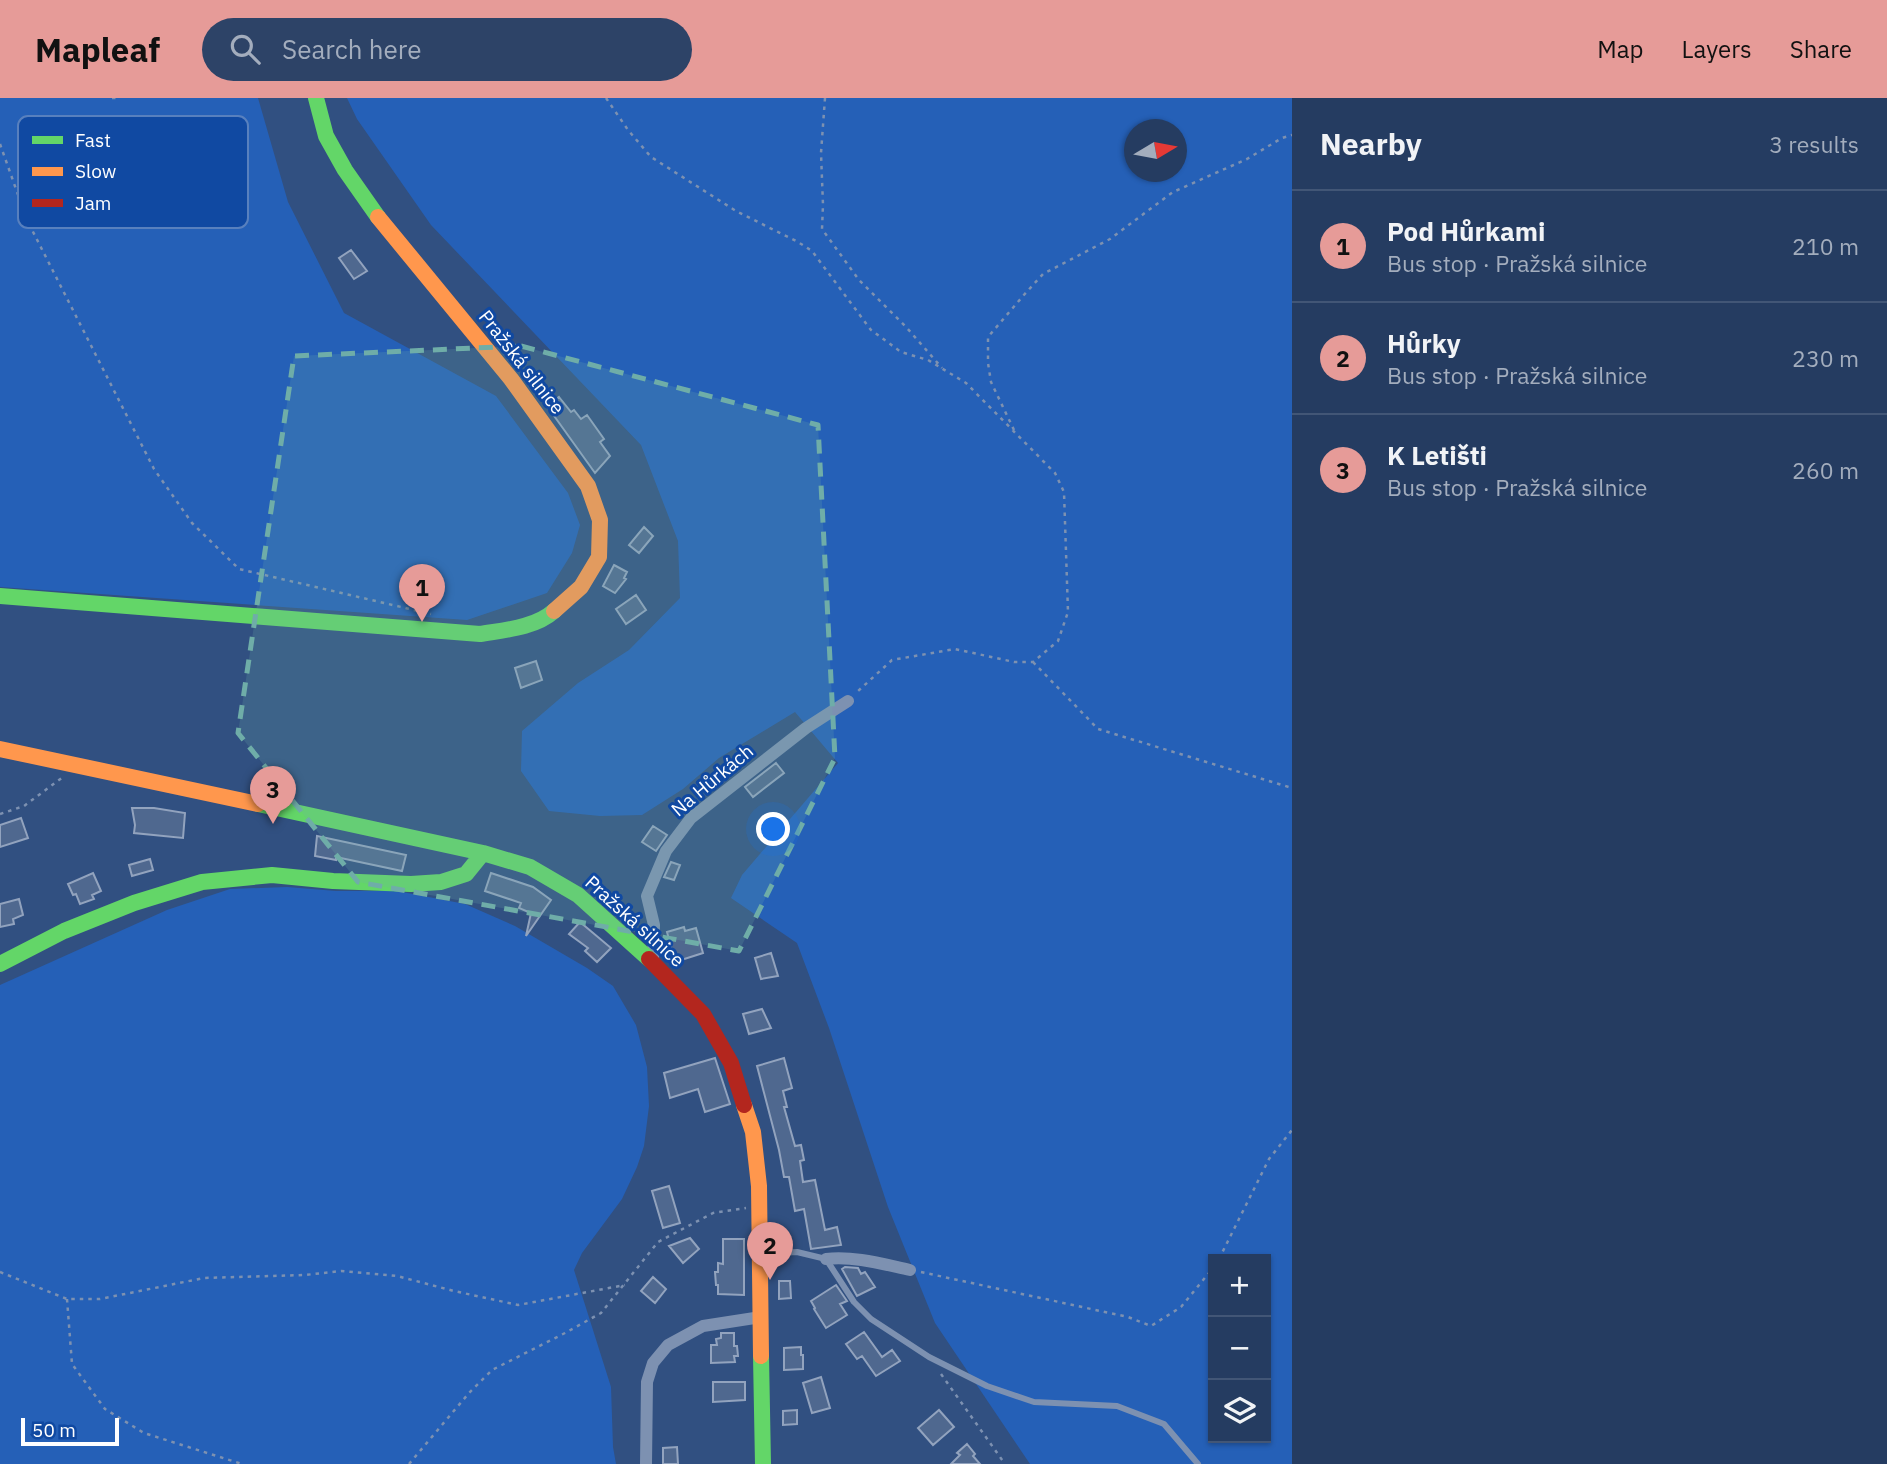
<!DOCTYPE html>
<html lang="en">
<head>
<meta charset="utf-8">
<style>
  body { margin:0; font-family:"IBM Plex Sans",sans-serif; background:#2d4367; color:#f1f3f6 }
  .controls { position:absolute; right:21px; bottom:21px; display:grid; overflow:hidden; border-radius:0px; box-shadow:0 2px 5px #0004 }
  .controls button { width:63px; height:63px; display:grid; place-items:center; padding:0; border:0; border-bottom:2px solid #425676; background:#253c61; color:#f1f3f6; font:35px sans-serif }
  .compass { position:absolute; left:1124px; top:21px; width:63px; height:63px; border-radius:50%; background:#253c61; box-shadow:0 2px 5px #0004; rotate:80deg }
  .scale { position:absolute; left:21px; bottom:18px; width:98px; box-sizing:border-box; padding-left:7px; border:4px solid #fff; border-top:0; font-size:19px; line-height:24px; white-space:nowrap; color:#fff; -webkit-text-stroke:5px #1049a2; paint-order:stroke }
  .you { position:absolute; left:774px; top:732px; width:24px; height:24px; margin:-18px; border:5px solid #fff; border-radius:50%; background:#1a73e8; box-shadow:0 0 0 10px #1a73e833 }
  .badge { display:grid; place-items:center; width:46px; height:46px; border-radius:50%; background:#e69b98; color:#111; font-size:23px; font-weight:700 }
  .pin { position:absolute; translate:-50% -58px; filter:drop-shadow(0 2px 4px #0008) }
  .pin::after { content:''; position:absolute; top:37px; width:24px; height:21px; background:inherit; clip-path:polygon(0 0,100% 0,50% 100%) }
  .list { margin:0; padding:0; list-style:none }
  h2 { display:flex; justify-content:space-between; align-items:center; height:91px; margin:0; padding:0 28px; font-size:30px }
  h2 small { font-size:23px; font-weight:400; color:#a3adbd }
  .list li { display:grid; grid-template-columns:46px 1fr auto; gap:21px; align-items:center; box-sizing:border-box; height:112px; padding:0 28px; border-top:2px solid #425676 }
  .list b { display:block; font-size:26px; white-space:nowrap }
  .list p { margin:0; font-size:23px; white-space:nowrap; color:#a3adbd }
  .list em { font-size:23px; font-style:normal; color:#a3adbd }
  .icon { flex:none; width:38px; height:38px; fill:none; stroke:currentColor; stroke-width:2; stroke-linecap:round; stroke-linejoin:round }
  .map { position:relative; flex:none; width:1292px; height:1366px; overflow:hidden }
  header { display:flex; align-items:center; gap:42px; box-sizing:border-box; height:98px; padding:0 35px; background:#e69b98; color:#111 }
  header strong { font-size:33px }
  nav { display:flex; gap:38px; margin-inline-start:auto; font-size:24px }
  .search { width:490px; height:63px; background:#2d4367; display:flex; align-items:center; gap:18px; box-sizing:border-box; padding:0 24px; border-radius:38px; color:#a3adbd; font-size:26px }
  main { display:flex }
  aside { flex:1; background:#253c61 }
  .map>svg:first-child { display:block }
</style>
</head>
<body>
<header>
<strong>Mapleaf</strong>
<div class="search"><svg class="icon" aria-label="search" viewBox="0 0 24 24"><circle cx="10" cy="10" r="6"/><path d="M15 15l6 6"/></svg>Search here</div>
<nav><a>Map</a><a>Layers</a><a>Share</a></nav>
</header>
<main>
<div class="map">
<svg width="1292" height="1366" viewBox="0 0 1292 1366">
  <rect width="100%" height="100%" fill="#315081"/>
  <!-- green -->
  <path fill="#2560b7" fill-rule="evenodd" d="M0,0H258L288,104L344,215L496,298L568,395L580,427L572,455L547,495L467,522L0,489Z
    M347,0H1292V1366H1030L935,1225L888,1109L829,930L797,845L731,800L742,777L838,665L795,614L719,660L683,691L642,717L600,718L549,713L521,673L522,633L578,585L629,552L680,500L678,443L641,347L431,127L357,21ZM1134,32H1176V74H1134ZM1213,1161H1266V1340H1213Z
    M287,789L336,793H397L465,806L515,828L587,870L613,888L636,927L647,969L649,1008L644,1048L637,1069L622,1101L582,1155L574,1172L611,1289L613,1349L616,1366H0V887L167,812L230,791Z"/>
  <!-- building -->
  <path fill="#4f688f" stroke="#92a3be" stroke-width="2" d="M351,152L367,173L354,181L339,160Z
    M559,299L571,314L574,312L581,321L587,317L604,341L600,344L610,358L595,375L547,308Z
    M644,429L653,438L639,455L629,447Z
    M614,467L627,474L624,480L626,481L615,495L603,488Z
    M636,497L646,512L626,526L616,511Z
    M536,563L542,582L521,590L515,570Z
    M776,665L784,675L753,699L745,689Z
    M132,710H154L185,715L183,740L134,735L135,727Z
    M21,720L28,740L0,749V727Z
    M653,728L667,737L656,753L642,744Z
    M317,738L406,757L402,773L336,759V762L315,758Z
    M150,761L153,772L132,778L129,767Z
    M671,764L680,767L674,782L664,779Z
    M93,775L101,793L92,797L94,801L80,806L76,796L73,797L68,786Z
    M491,775L533,789L551,802L526,838L531,815L519,810L521,805L485,793Z
    M19,801L23,817L13,821L14,826L0,829V806Z
    M580,824L611,850L597,864L585,853L588,850L569,836Z
    M684,829L685,833L696,830L703,855L675,864L667,834Z
    M771,855L778,878L761,881L755,860Z
    M762,911L771,930L749,936L743,916Z
    M715,960L730,1006L705,1014L698,991L670,1000L664,975Z
    M784,960L792,990L783,993L787,1009H784L795,1048L801,1047L804,1062L800,1063L803,1084L815,1082L825,1132L837,1129L841,1147L811,1151L804,1111L795,1113L789,1079H784L779,1052L757,968Z
    M669,1088L680,1125L663,1130L652,1093Z
    M690,1140L699,1151L683,1165L669,1148Z
    M723,1141H744V1197L718,1196V1187H716L715,1174H718V1165L723,1166Z
    M845,1169L858,1170L861,1176L865,1174L875,1189L857,1198L842,1171Z
    M653,1179L666,1191L655,1205L641,1193Z
    M779,1183H790L791,1200L779,1201Z
    M836,1187L847,1203L840,1206L847,1217L826,1230L814,1211L815,1210L811,1203Z
    M864,1234L882,1259L892,1252L900,1263L876,1278L862,1258L857,1261L846,1246Z
    M721,1235H734V1248H737L738,1258H734L735,1264L711,1265V1247H717L716,1241L721,1240Z
    M801,1249V1257H803V1271L784,1272V1250Z
    M821,1279L830,1310L812,1315L803,1285Z
    M713,1284H745V1302L713,1304Z
    M797,1312V1326L783,1327V1313Z
    M939,1312L954,1329L933,1347L918,1330Z
    M967,1346L975,1356L973,1358L980,1366H951L960,1357L957,1355Z
    M677,1349L678,1366H663V1350Z"/>
  <g fill="none" stroke-linecap="round" stroke-linejoin="round">
    <!-- path -->
    <path stroke="#7d91b1" stroke-width="2.5" stroke-dasharray="3.5 5" stroke-linecap="butt" d="M112,0H118
      M606,0L628,32L651,59L736,113L798,144L812,153L871,232L901,254L928,262L966,285L1055,375L1064,394L1068,514L1058,543L1033,564H1014L955,551L892,562L857,594
      M825,0L821,55L823,107L822,131L859,182L907,230L942,270
      M0,46L27,122L154,371L192,425L239,471L431,516
      M1014,332L991,284L988,265V239L1023,198L1043,176L1110,141L1173,94L1247,61L1282,40L1292,37
      M1033,564L1098,631L1292,690
      M0,716L24,708L63,679
      M1219,1161L1269,1061L1292,1032
      M0,1174L67,1201H100L204,1180L305,1177L341,1173L397,1178L454,1193L518,1207L625,1187
      M921,1174L1128,1219L1151,1228L1181,1209L1213,1170
      M67,1201L72,1266L105,1311L144,1335L242,1366
      M941,1276L1005,1366
      M409,1366L469,1295L492,1272L565,1235L601,1215L658,1144L713,1115L746,1110"/>
    <!-- lane -->
    <path stroke="#7d91b1" stroke-width="6" d="M761,1156L797,1154L826,1161L854,1204L871,1221L929,1259L987,1288L1034,1304L1117,1308L1164,1326L1198,1366"/>
    <!-- street -->
    <path stroke="#7d91b1" stroke-width="12" d="M653,864L654,827L647,798L666,753L691,720L806,630L848,603
      M826,1161C855,1158 882,1166 910,1172
      M646,1366L647,1284L653,1265L668,1247L703,1228L761,1219"/>
    <!-- fast -->
    <path stroke="#63d668" stroke-width="16" d="M316,0L326,38L345,72L378,119
      M0,498L480,536C504,532 535,530 554,513
      M258,706L483,755L530,769L578,797L649,861
      M0,866L64,833L134,805L202,784L272,777L333,783L411,786L441,784L466,776L483,755
      M761,1258L763,1366"/>
    <!-- slow -->
    <path stroke="#ff974d" stroke-width="16" d="M378,119L511,281L588,388L600,422L599,459L581,489L554,513
      M0,651L258,706
      M744,1007L753,1034L759,1088L761,1258"/>
    <!-- jam -->
    <path stroke="#b3261e" stroke-width="16" d="M649,861L703,916L731,965L744,1007"/>
  </g>
  <!-- marked area -->
  <path fill="#6fada8" fill-opacity="0.2" stroke="#6fada8" stroke-width="5" stroke-dasharray="14 9" stroke-linejoin="round" d="M521,248L818,327L835,660L739,853L358,784L238,635L294,258Z"/>
  <g text-anchor="middle" dominant-baseline="central" stroke-width="6" stroke-linejoin="round" paint-order="stroke">
    <!-- street labels -->
    <g font-size="19" fill="#fff" stroke="#1049a2">
      <text transform="translate(522 264) rotate(52)">Pražská silnice</text>
      <text transform="translate(712 682) rotate(-40)">Na Hůrkách</text>
      <text transform="translate(635 823) rotate(42)">Pražská silnice</text>
    </g>
  </g>
  <!-- legend -->
  <rect x="18" y="18" width="230" height="112" rx="10" fill="#1049a2" stroke="#5880be" stroke-width="2"/>
  <rect x="32" y="38" width="31" height="8" fill="#63d668"/>
  <rect x="32" y="69" width="31" height="9" fill="#ff974d"/>
  <rect x="32" y="101" width="31" height="8" fill="#b3261e"/>
  <g font-size="19" fill="#fff">
    <text x="75" y="49">Fast</text>
    <text x="75" y="80">Slow</text>
    <text x="75" y="112">Jam</text>
  </g>
</svg>
<div class="controls">
<button>+</button>
<button>−</button>
<button><svg class="icon" aria-label="layers" viewBox="0 0 24 24"><path d="M12 4l9 5-9 5-9-5zM3 14l9 5 9-5"/></svg></button>
</div>
<svg class="compass" viewBox="-18 -18 36 36"><path d="M0-13l5 13h-10z" fill="#e53935"/><path d="M0 13l5-13h-10z" fill="#a3adbd"/></svg>
<div class="scale">50 m</div>
<div class="you"></div>
<div class="pin badge" style="left:422px;top:524px">1</div>
<div class="pin badge" style="left:770px;top:1182px">2</div>
<div class="pin badge" style="left:273px;top:726px">3</div>
</div>
<aside>
<h2>Nearby<small>3 results</small></h2>
<ul class="list">
<li><span class="badge">1</span><div><b>Pod Hůrkami</b><p>Bus stop · Pražská silnice</p></div><em>210 m</em></li>
<li><span class="badge">2</span><div><b>Hůrky</b><p>Bus stop · Pražská silnice</p></div><em>230 m</em></li>
<li><span class="badge">3</span><div><b>K Letišti</b><p>Bus stop · Pražská silnice</p></div><em>260 m</em></li>
</ul>
</aside>
</main>
</body>
</html>
